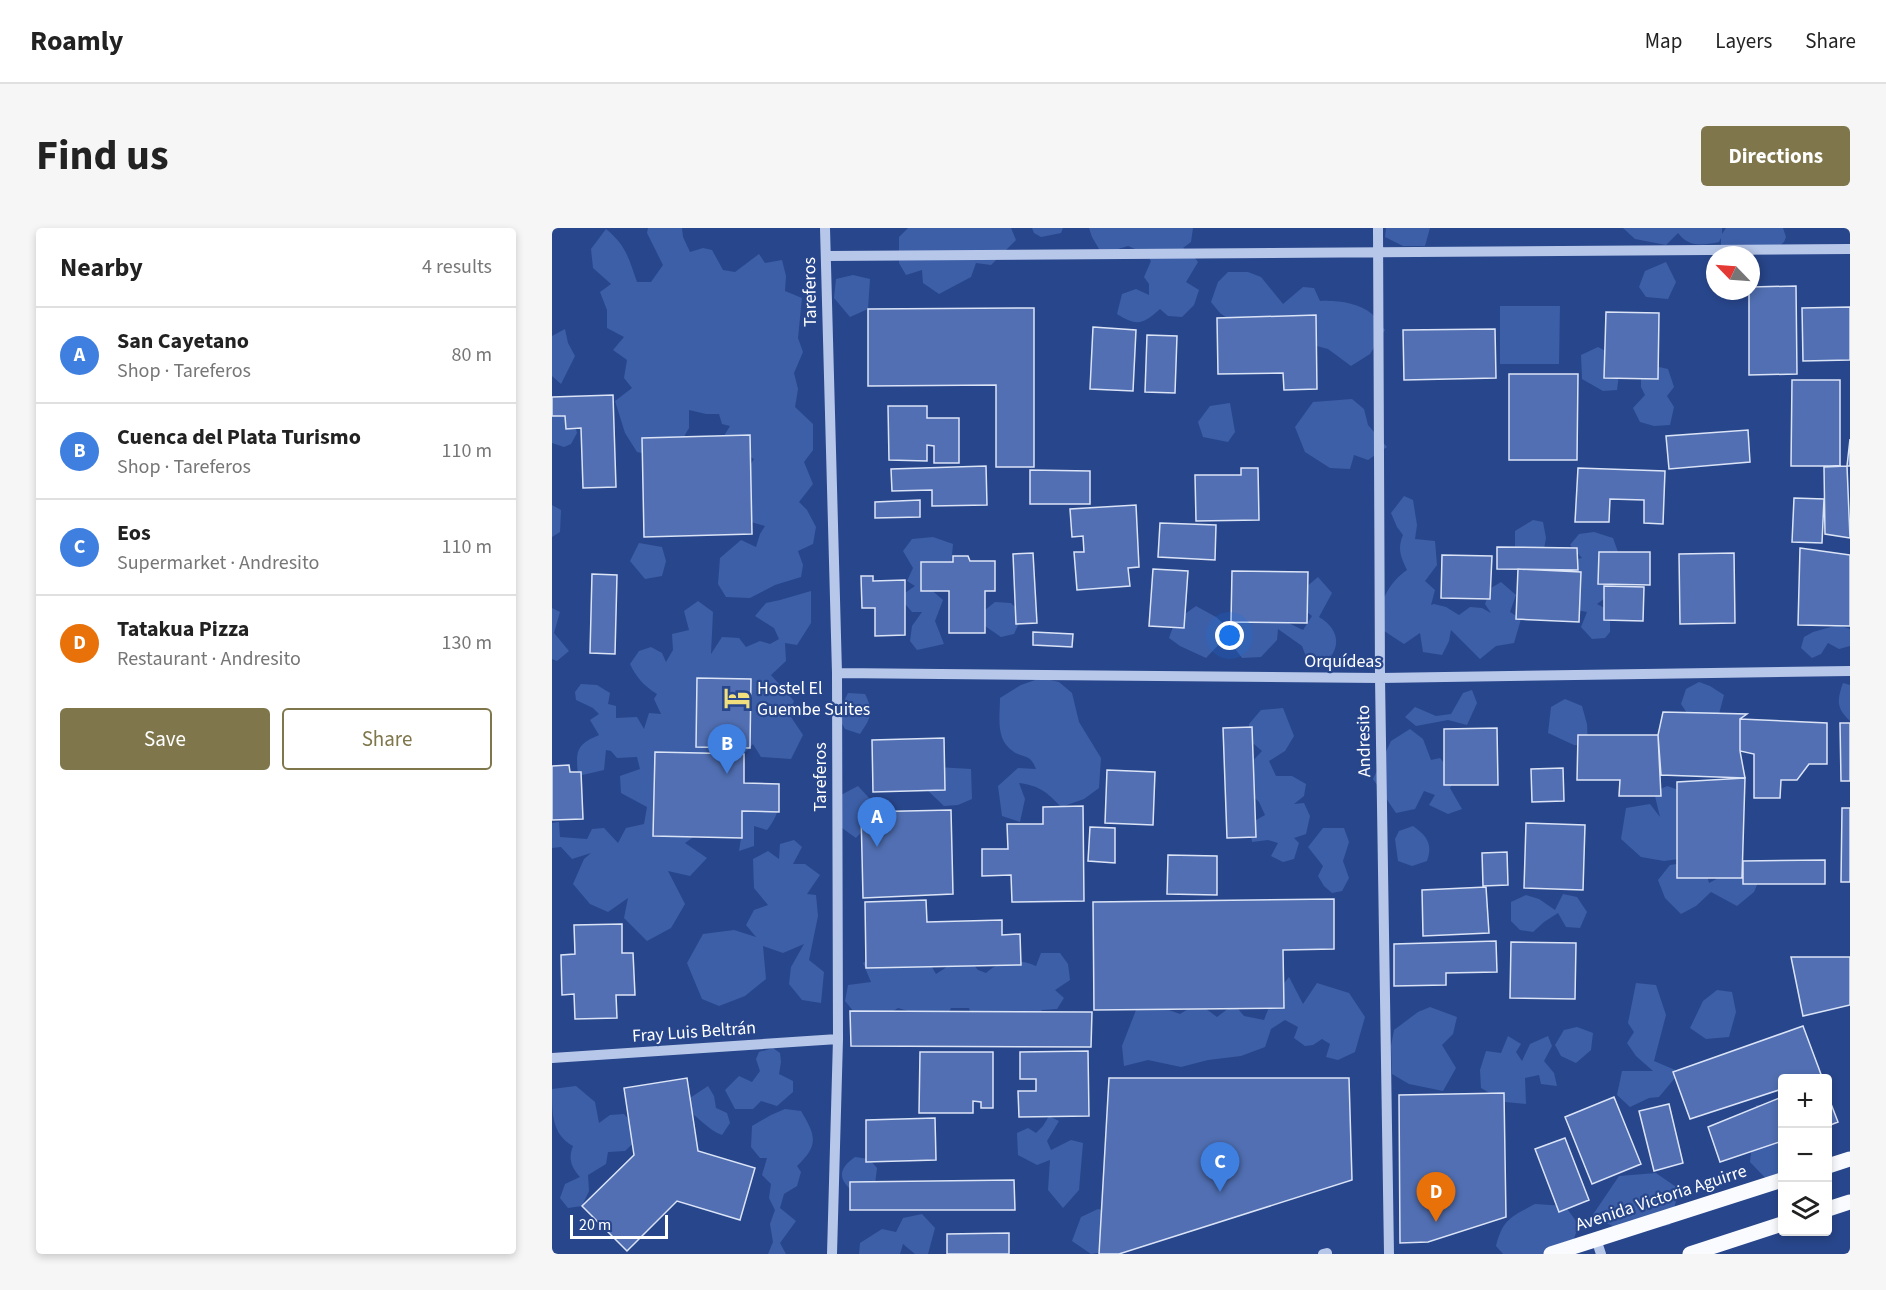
<!DOCTYPE html>
<html lang="en">
<head>
<meta charset="utf-8">
<style>
  body { margin:0; font-family:"Source Sans 3",sans-serif; background:#f6f6f6; color:#222 }
  .controls { position:absolute; right:18px; bottom:18px; display:grid; overflow:hidden; border-radius:6px; box-shadow:0 3px 9px #0003 }
  .controls button { width:54px; height:54px; display:grid; place-items:center; padding:0; border:0; border-bottom:2px solid #e0e0e0; background:#fff; color:#222; font:30px sans-serif }
  .compass { position:absolute; left:1154px; top:18px; width:54px; height:54px; border-radius:50%; background:#fff; box-shadow:0 3px 9px #0003; rotate:295deg }
  .scale { position:absolute; left:18px; bottom:15px; width:98px; box-sizing:border-box; padding-left:6px; border:3px solid #fff; border-top:0; font-size:16px; line-height:21px; white-space:nowrap; color:#fff; -webkit-text-stroke:4px #28468b; paint-order:stroke }
  .you { position:absolute; left:678px; top:408px; width:21px; height:21px; margin:-15px; border:4px solid #fff; border-radius:50%; background:#1a73e8; box-shadow:0 0 0 9px #1a73e833 }
  .badge { display:grid; place-items:center; width:39px; height:39px; border-radius:50%; background:#7f774b; color:#fff; font-size:20px; font-weight:700 }
  .pin { position:absolute; translate:-50% -50px; filter:drop-shadow(0 2px 3px #0008) }
  .pin::after { content:''; position:absolute; top:32px; width:21px; height:18px; background:inherit; clip-path:polygon(0 0,100% 0,50% 100%) }
  .list { margin:0; padding:0; list-style:none }
  h2 { display:flex; justify-content:space-between; align-items:center; height:78px; margin:0; padding:0 24px; font-size:26px }
  h2 small { font-size:20px; font-weight:400; color:#767676 }
  .list li { display:grid; grid-template-columns:39px 1fr auto; gap:18px; align-items:center; box-sizing:border-box; height:96px; padding:0 24px; border-top:2px solid #e0e0e0 }
  .list b { display:block; font-size:22px; white-space:nowrap }
  .list p { margin:0; font-size:20px; white-space:nowrap; color:#767676 }
  .list em { font-size:20px; font-style:normal; color:#767676 }
  .actions { display:flex; gap:12px; padding:18px 24px }
  .actions a { flex:1; padding:14px 0; border:2px solid #7f774b; border-radius:6px; text-align:center; font-size:21px; color:#7f774b }
  .actions .main { background:#7f774b; color:#fff }
  .icon { flex:none; width:33px; height:33px; fill:none; stroke:currentColor; stroke-width:2; stroke-linecap:round; stroke-linejoin:round }
  .map { position:relative; flex:none; width:1298px; height:1026px; overflow:hidden; border-radius:6px }
  header { display:flex; align-items:center; gap:36px; box-sizing:border-box; height:84px; padding:0 30px; background:#fff; border-bottom:2px solid #e0e0e0 }
  header strong { font-size:28px }
  nav { display:flex; gap:33px; margin-inline-start:auto; font-size:21px }
  .intro { display:flex; align-items:center; justify-content:space-between; box-sizing:border-box; height:144px; padding:0 36px }
  h1 { margin:0; font-size:42px }
  .button { padding:15px 27px; border-radius:6px; background:#7f774b; color:#fff; font-size:21px; font-weight:700 }
  main { display:flex; gap:36px; padding:0 36px }
  aside { flex:1; background:#fff; border-radius:6px; box-shadow:0 3px 9px #0003 }
  .map>svg:first-child { display:block }
</style>
</head>
<body>
<header>
<strong>Roamly</strong>
<nav><a>Map</a><a>Layers</a><a>Share</a></nav>
</header>
<div class="intro"><h1>Find us</h1><a class="button">Directions</a></div>
<main>
<aside>
<h2>Nearby<small>4 results</small></h2>
<ul class="list">
<li><span class="badge" style="background:#3f7fe0">A</span><div><b>San Cayetano</b><p>Shop · Tareferos</p></div><em>80 m</em></li>
<li><span class="badge" style="background:#3f7fe0">B</span><div><b>Cuenca del Plata Turismo</b><p>Shop · Tareferos</p></div><em>110 m</em></li>
<li><span class="badge" style="background:#3f7fe0">C</span><div><b>Eos</b><p>Supermarket · Andresito</p></div><em>110 m</em></li>
<li><span class="badge" style="background:#e8710a">D</span><div><b>Tatakua Pizza</b><p>Restaurant · Andresito</p></div><em>130 m</em></li>
</ul>
<div class="actions"><a class="main">Save</a><a>Share</a></div>
</aside>
<div class="map">
<svg width="1298" height="1026" viewBox="0 0 1298 1026">
  <rect width="100%" height="100%" fill="#28468b"/>
  <!-- green -->
  <path fill="#3d5fa7" d="M96,0H130L131,9L138,24L151,20L160,22L171,42L183,44L207,26L213,35L230,32L234,48L233,63L250,70L246,110L251,124L242,145L246,161L243,179L261,196V222L252,234L261,256L247,274L255,282L264,299L261,316L246,323L251,337L249,349L223,357L198,370L174,369L166,356L168,330L189,312L204,319L208,306L213,298L199,294L192,247L202,231L183,220L172,208L178,198L170,196L167,186H154L137,182V200L129,214L107,229L85,224L73,205L63,173L80,160L72,150L75,132L61,122L72,109L55,100V82L48,64L59,56L41,40L39,21L54,1C74,17 77,31 85,54H99L111,37L95,5Z
    M356,0H459L464,12L439,37L424,35L419,49L387,66L371,55L370,42L354,47L347,35V9Z
    M480,0H511L509,5L489,9L482,5Z
    M537,0H641L639,14L631,20L639,25L646,34L634,54L647,62L642,77L630,89L616,88L608,81C591,96 586,99 565,86L570,66L584,61L597,67V56L592,49L599,33L593,25L576,18L550,26L540,9Z
    M834,0H878L873,18H851L833,9Z
    M1071,0H1170V6L1174,0H1231L1234,9L1232,14L1220,24L1210,18L1199,30V27H1184L1169,21V10L1167,14C1151,17 1137,20 1126,5L1114,17L1083,11Z
    M1114,34L1124,54L1116,71L1094,69L1087,59L1093,43Z
    M676,44H696L709,49L731,76L751,59L762,60L768,73C785,72 807,75 820,86C825,90 829,97 833,102L818,126L799,138L776,121L683,96L668,85L659,74L666,54Z
    M301,47L318,51L316,81L298,89L282,70L284,51Z
    M948,78H1008L1007,136H948Z
    M13,101L16,115L23,128L9,156L0,148V108Z
    M1046,119L1069,131L1065,162L1051,163L1030,151L1029,127Z
    M1107,139L1116,141L1122,159L1115,168L1122,179L1118,197L1102,198L1088,194L1081,180L1093,167L1089,159V146Z
    M800,171L812,181L816,197L835,219L816,232L802,227L798,241L778,240L753,224L743,199L761,174Z
    M678,175L683,204L676,214L651,209L646,194L658,178Z
    M16,181L22,193L25,205L19,216L12,219L0,215V185Z
    M852,268L861,272L865,297L863,311L883,313L885,337L873,353L883,362L879,377L882,376L894,379L907,387L918,379L930,380L939,385L933,376L939,360L949,354L964,367L958,384L969,391L962,415L944,418L928,431L899,402L897,413L890,427L871,424L868,405L852,416L823,397C828,375 836,355 855,342C849,329 845,321 851,307L845,299L839,285Z
    M0,277L9,282L8,304L0,309Z
    M981,292L991,294L994,310L991,327L963,320V303Z
    M1042,304L1061,310L1066,324L1063,363L1045,376L1058,383V404L1053,410L1040,411L1029,399L1035,384L1015,380L1022,332L1030,330L1018,317L1027,306Z
    M381,309L401,316L399,338L376,359L391,372L383,393L392,416L365,422L358,413L360,398L370,384H360L347,369L363,358L355,353L361,340L351,323L360,311Z
    M87,315L110,319L114,333L110,348L93,351L78,333Z
    M766,349L780,365L767,389C786,400 790,418 775,433L755,431L750,418L726,401L725,412L709,429L690,430L674,409L654,430L628,418L617,410L623,393L644,378L664,389L673,397L692,385L726,390L751,402L760,388L747,378V365Z
    M259,363V395L245,417L233,415L234,433L219,447L242,473L237,486L251,507L239,531L209,529L201,516L192,526V555L227,556C227,577 228,586 215,602L202,598V618L187,623L189,610L143,608L133,615L155,630L138,648L116,643L133,676L119,700L95,713L72,690L76,670L56,684L38,676L21,656L32,631L39,625L20,631L9,619L0,620V595L7,594L8,609L35,611L40,601L52,600L66,615L74,600L92,596L95,579L69,565L68,548L88,541L85,529L65,530L59,523L54,522L52,542L26,548C24,524 23,517 47,507L38,492L47,486L41,480L24,472L23,464L29,456L45,457L58,465L56,476L64,478V490L85,489L92,501L97,485L109,486L102,471L105,466C92,458 84,449 78,436L87,423L99,419L110,425L114,434L121,422L120,406L137,402L132,383L146,373L161,384L159,426L170,409L187,410L194,419L208,413L218,416L227,411L222,400L203,388L214,375L228,372Z
    M443,374L459,375L471,387L462,406L449,409L430,396L433,382Z
    M0,380L8,384L2,405L17,423L5,433L0,431Z
    M1286,397L1298,401V418L1287,421L1276,415L1269,426L1260,430L1249,420L1252,409L1261,404Z
    M489,450L507,454L520,465L527,494L549,530L547,560L532,571L509,579C495,564 488,558 467,555L473,571L468,594L450,588L446,558L466,540L484,541C478,526 474,531 462,524C443,512 448,489 448,470L469,457Z
    M1147,454L1158,458L1172,467L1167,486L1135,485L1129,476L1134,461Z
    M1291,455L1298,457V493C1284,480 1285,472 1291,455Z
    M920,462L925,475L915,497L896,492L864,498L853,489L863,479L884,488L899,486L911,465Z
    M296,465L313,466C322,484 319,490 308,506L293,501L285,487Z
    M1013,471L1030,478L1035,496L1036,518L1022,517L996,505L999,479Z
    M731,480L742,508L733,523L717,533L724,548H740L754,556L752,568L742,576L752,575L758,588L754,606L742,610L747,615L742,631L731,634L719,628L726,615L716,612L700,614L697,596L713,587L707,574L688,556L695,539L710,523L696,511L697,496L709,482Z
    M858,501L871,511L879,532L888,530L904,550L898,560L910,581L896,586L877,577L883,567L872,563L863,581L844,585L821,551L839,513Z
    M385,539L419,541L420,571L406,577L392,578L372,559Z
    M306,558L319,572L320,592L304,610L290,600L285,569Z
    M1115,558L1136,565L1127,631L1112,633L1089,629L1069,611L1074,580L1098,576L1108,589L1102,564Z
    M861,598C875,608 881,616 875,633L860,638L846,633L843,611L847,603Z
    M771,600H792L797,614L791,633L797,650L790,663L780,665L772,658L766,648L771,638L756,619Z
    M242,612L250,619L241,636H253L268,647L255,666L264,667L266,688L257,732L272,744L269,775L250,772L237,756L239,739L252,716L231,725L211,718L214,751L193,768L167,778L150,771L135,735L151,706L182,702L204,709L194,697L202,682L216,677L202,660L201,631L216,623L227,631L228,616Z
    M1138,634L1153,640L1157,655L1170,648L1188,642L1207,652L1202,664L1185,678L1159,664L1144,678L1129,686L1113,670L1106,652L1118,637Z
    M1011,666L1025,669L1035,684L1028,700L1014,699L1006,685L992,694L981,704L968,702L959,693V674L974,667L987,671L1003,682Z
    M331,723L374,729L384,746L401,735L415,729L426,742L434,745C448,732 466,730 484,738L489,725H508L516,736L518,752L503,762L512,770L505,781L490,782L478,799L420,791L417,780H399L394,791L364,793L356,783L346,780L326,792L307,790L293,773L296,757L319,754L311,735Z
    M737,749L751,776L765,755L797,765L813,789L803,824L786,832L774,829L778,816L770,811L761,817L753,818L742,810L746,799L733,792L719,801L713,819L689,828L656,832L629,839L596,832L572,838L570,818L584,782L603,777L628,786L646,775L665,789L682,776L692,788L712,792L721,769Z
    M1084,755L1104,757L1114,787L1102,833L1128,844L1107,869L1097,870L1078,879L1065,867L1070,843H1101L1084,828L1075,815L1082,804L1076,795Z
    M1165,762L1180,764L1184,784L1177,809L1154,811L1138,800L1151,773Z
    M878,779L905,789L901,806L890,817L904,840L891,863L857,856L840,846L839,818L842,802L866,784Z
    M1025,799L1041,805L1039,822L1024,835L1009,828L1003,817L1012,802Z
    M956,808L969,816L964,824L970,833L978,816L996,808L1000,818L992,833L1002,845L1005,858L989,856L987,847L973,850L974,876L953,874L929,860L928,842L934,823L949,825Z
    M221,820L228,825L229,834L227,846L241,853V864L225,878L209,873L201,881H183L173,862L187,848L200,854L208,843L204,831L207,824Z
    M24,858L43,874L47,895L58,887L72,886L90,907L73,923L56,924L54,936L36,947L37,963L30,978L16,980L8,970L13,956L28,949C19,939 16,931 21,918C0,906 0,887 0,861Z
    M156,858L162,868L164,880L175,885L178,895L170,907C157,902 149,892 137,883L138,870Z
    M1204,877L1230,880V958L1223,960L1198,934Z
    M233,881L249,883C264,908 267,917 245,938L249,944L245,958L232,966L228,980L244,993L228,1015L234,1026H216L221,1014L218,996L223,982L217,970L219,956L210,947L215,930H208L199,919L200,898L219,887Z
    M497,888L507,893L495,913L499,922L519,912L531,915L527,962L511,980L496,962L498,932L485,937L466,927L465,905L476,900L484,905L491,898Z
    M303,929L317,931L325,940L323,956L301,963C285,951 287,940 303,929Z
    M1104,945L1127,961L1118,997L1073,1004L1040,988L1067,948Z
    M983,976L1013,978L1027,997L1018,1021L1012,1026H951L944,1018C951,991 959,989 983,976Z
    M546,981L560,985L557,1023L539,1026L520,1013L529,989Z
    M370,986L383,1000L376,1026H363L351,1016L348,1026H307L308,1015L330,1001L344,1004L351,990Z"/>
  <!-- building -->
  <path fill="#516fb2" stroke="#dbe4f7" stroke-width="1.5" d="M1244,58L1245,146L1197,147V63H1199V59Z
    M1298,79V132L1251,133L1250,80Z
    M482,80V239H444V157L316,158V81Z
    M1054,84L1107,85L1106,151L1052,150Z
    M764,87L765,161L732,162L731,145L666,146L665,90Z
    M541,99L584,102L581,163L538,161Z
    M943,101L944,150L852,152L851,102Z
    M595,107L625,108L623,165L593,164Z
    M957,146H1026L1025,232H957Z
    M1240,152H1288V238H1239Z
    M61,167L64,259L31,260L29,200L14,201L13,188H0V169Z
    M336,178H375V190H407V235H382V218L375,217V233L337,232Z
    M1196,202L1198,234L1117,241L1114,208Z
    M198,207L200,306L92,309L90,210Z
    M1298,211V238H1295Z
    M434,238L435,277L380,278V262L340,263L339,241Z
    M1295,238L1298,310L1273,306L1272,239Z
    M689,240H706L707,292L644,293L643,247H689Z
    M1026,240L1113,243L1111,296L1092,295V272L1058,271L1057,294H1023Z
    M478,242L538,243V276H478Z
    M1242,270L1272,271L1270,315L1240,314Z
    M368,272V289L323,290V274Z
    M584,277L587,339L576,340L578,358L525,362L522,324H532L531,308L520,309L518,281Z
    M608,295L664,297L663,332L606,329Z
    M945,319L1025,320L1026,342L945,341Z
    M1248,320L1298,327V398L1246,397Z
    M1047,324H1098V357L1046,356Z
    M481,325L485,395L464,396L461,326Z
    M1182,325L1183,395L1128,396L1127,326Z
    M890,327L940,328L938,371L889,370Z
    M401,328H416L418,333H443V363H433V405H397V363H369V334H401Z
    M601,341L636,343L632,400L597,398Z
    M966,341L1029,344L1027,394L964,391Z
    M680,343L756,344L755,395L679,394Z
    M40,346L65,347L63,426L38,425Z
    M309,348H321V353L353,352V407L323,408V380H310Z
    M1052,358L1092,359L1091,393L1052,392Z
    M481,404L521,406L520,419L481,417Z
    M145,450L199,451L198,520L144,519Z
    M1111,484L1195,486L1188,491V523L1193,550L1109,547L1106,507Z
    M1188,491L1275,495V536H1257L1245,552H1229L1228,570H1202V526L1188,523Z
    M1288,495H1298V553H1289Z
    M700,499L704,609L675,610L671,500Z
    M945,500L946,557H892V501Z
    M1026,507H1106L1109,568H1067L1068,552H1025Z
    M392,510L393,562L321,564L320,512Z
    M103,524L192,526V555L227,556V584L190,583V610L101,608Z
    M17,537L18,544H29L31,591L0,592V538Z
    M1011,540L1012,573L980,574L979,541Z
    M555,542L603,544L601,597L553,595Z
    M1193,550L1190,650H1125V554Z
    M531,578L532,673L460,674L459,647L430,648V621H456L455,596H491V579Z
    M1290,580H1298V654H1289Z
    M399,582L401,666L311,670L309,584Z
    M974,595L1033,597L1031,662L972,660Z
    M538,599L563,600V635L536,633Z
    M955,624L956,657L931,658L930,625Z
    M616,627L665,628V667L615,666Z
    M1273,632V656H1191V633Z
    M934,659L937,705L871,708L870,662Z
    M782,671V721L731,722L732,780L542,782L541,674Z
    M374,672L375,694L450,692V707L468,706L469,737L314,740L313,674Z
    M70,696V725H81L83,767H64L65,790L23,791L22,766L10,767L9,727L23,726L22,697Z
    M944,713L945,744L894,745V757L842,758V716Z
    M959,714L1024,715L1023,771L958,770Z
    M1239,729H1298V777L1251,788Z
    M298,783L540,784L539,819L299,818Z
    M1251,798L1270,849L1264,850H1230V861L1138,891L1121,844Z
    M536,823L537,888L467,889L466,863H484V851H468V824Z
    M368,824H441V880H429V874L421,873V885H367Z
    M135,850L146,923L203,940L188,992L125,973L75,1023L30,978L82,927L72,860Z
    M557,850H797L800,952L567,1026H547Z
    M952,865L954,989L876,1014L848,1015L847,867Z
    M1276,868L1286,894L1276,898Z
    M1062,869L1089,936L1040,956L1013,889Z
    M1230,869V913L1168,934L1156,899Z
    M1117,876L1131,935L1102,943L1087,883Z
    M383,890L384,932L314,934V892Z
    M1013,910L1037,972L1007,984L983,921Z
    M462,952L463,982H298V954Z
    M457,1005V1026H395V1006Z"/>
  <g fill="none" stroke-linecap="round" stroke-linejoin="round">
    <!-- minor -->
    <path stroke="#b7c7ea" stroke-width="10" d="M273,0L285,445L286,811L280,1026
      M826,0L828,450L837,1026
      M274,28L1298,21
      M285,445L828,450L1298,443
      M0,830L286,811
      M1044,1011L1049,1026
      M771,1026L775,1025"/>
    <!-- major -->
    <path stroke="#fafbfe" stroke-width="15" d="M1276,938L1298,931
      M1276,981L1298,974
      M999,1026L1230,952
      M1138,1026L1230,996"/>
  </g>
  <!-- icons -->
  <defs>
    <g id="hotel-bare" transform="scale(2.07)"><path d="M-6-4.5h1.5V1H6V5H4.5V3h-9V5H-6ZM-4 0a1.8 1.8 0 1 1 3.6 0ZM.5 0V-2.5h3Q6-2.5 6 0Z" fill="#f1df7d" stroke="#28468b" stroke-width="2.5" paint-order="stroke"/></g>
  </defs>
  <g fill-rule="evenodd">
    <use href="#hotel-bare" x="185" y="470"/>
  </g>
  <g text-anchor="middle" dominant-baseline="central" stroke-width="4.5" stroke-linejoin="round" paint-order="stroke">
    <!-- street labels -->
    <g font-size="18" fill="#fff" stroke="#28468b">
      <text transform="translate(258 64) rotate(-91)">Tareferos</text>
      <text x="791" y="433">Orquídeas</text>
      <text transform="translate(812 513) rotate(-91)">Andresito</text>
      <text transform="translate(268 549) rotate(-90)">Tareferos</text>
      <text transform="translate(142 804) rotate(-4)">Fray Luis Beltrán</text>
      <text transform="translate(1109 970) rotate(-18)">Avenida Victoria Aguirre</text>
    </g>
    <!-- poi labels -->
    <g font-size="18" fill="#fff" stroke="#28468b" text-anchor="start">
      <text x="205" y="460">Hostel El<tspan x="205" dy="21">Guembe Suites</tspan></text>
    </g>
  </g>
</svg>
<div class="controls">
<button>+</button>
<button>−</button>
<button><svg class="icon" aria-label="layers" viewBox="0 0 24 24"><path d="M12 4l9 5-9 5-9-5zM3 14l9 5 9-5"/></svg></button>
</div>
<svg class="compass" viewBox="-18 -18 36 36"><path d="M0-13l5 13h-10z" fill="#e53935"/><path d="M0 13l5-13h-10z" fill="#767676"/></svg>
<div class="scale">20 m</div>
<div class="you"></div>
<div class="pin badge" style="left:325px;top:619px;background:#3f7fe0">A</div>
<div class="pin badge" style="left:175px;top:546px;background:#3f7fe0">B</div>
<div class="pin badge" style="left:668px;top:964px;background:#3f7fe0">C</div>
<div class="pin badge" style="left:884px;top:994px;background:#e8710a">D</div>
</div>
</main>
</body>
</html>
